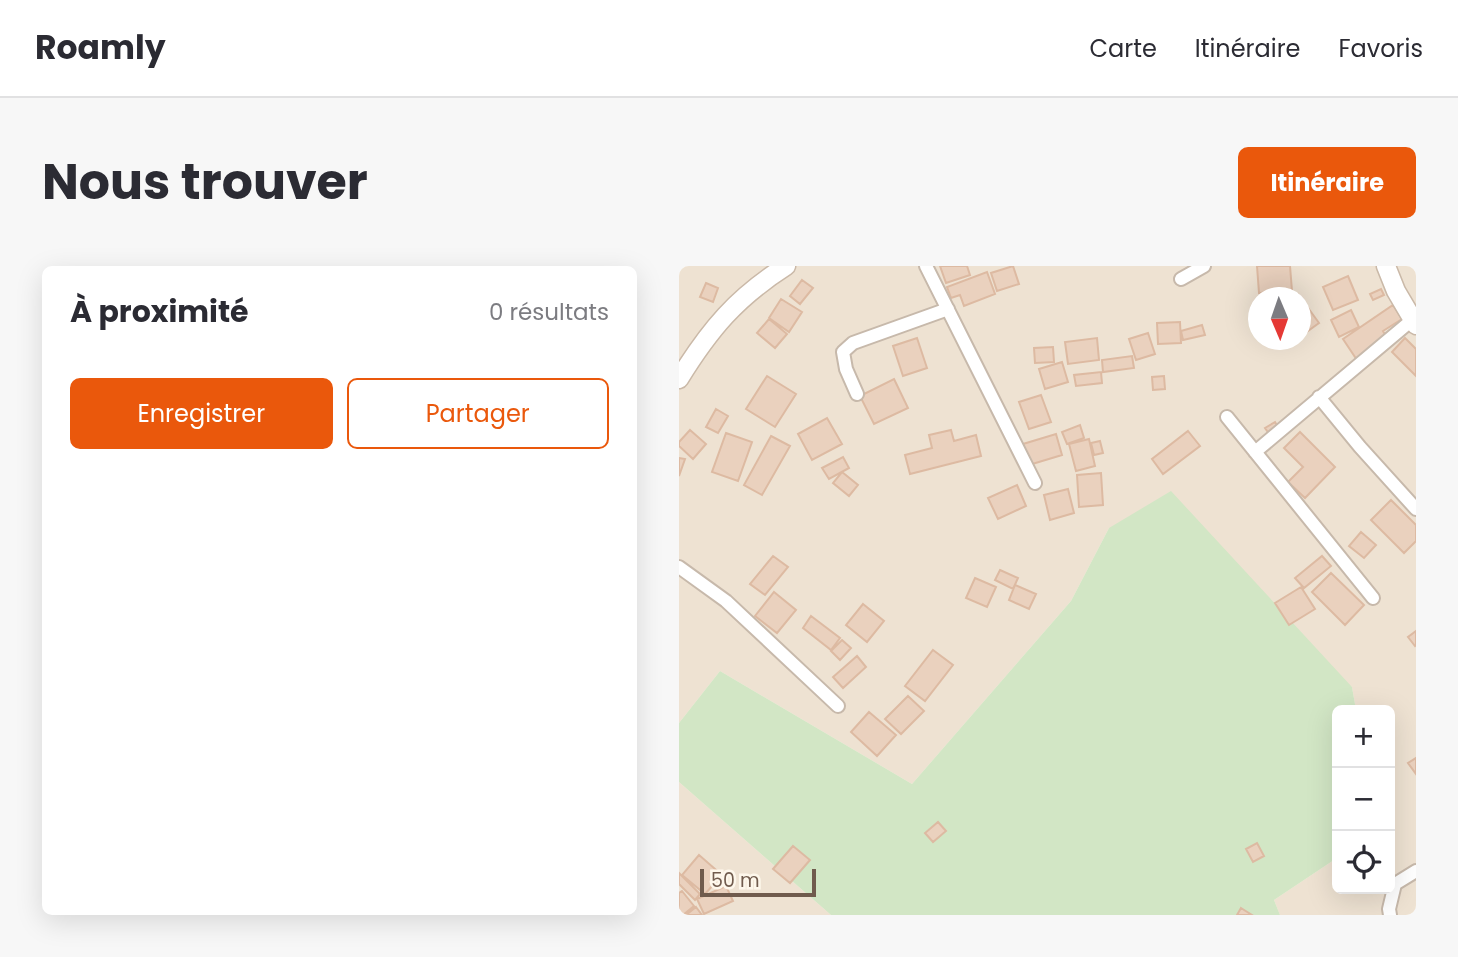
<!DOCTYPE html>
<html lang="fr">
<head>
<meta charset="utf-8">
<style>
  body { margin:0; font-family:Poppins,sans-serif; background:#f7f7f7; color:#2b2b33 }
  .controls { position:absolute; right:21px; bottom:21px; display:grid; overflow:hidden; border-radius:10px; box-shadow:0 7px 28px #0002 }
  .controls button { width:63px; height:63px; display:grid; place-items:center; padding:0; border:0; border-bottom:2px solid #e1e1e2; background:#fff; color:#2b2b33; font:35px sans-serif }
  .compass { position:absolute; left:569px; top:21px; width:63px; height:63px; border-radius:50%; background:#fff; box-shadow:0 7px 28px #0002; rotate:178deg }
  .scale { position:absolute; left:21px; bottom:18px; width:116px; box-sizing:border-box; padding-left:7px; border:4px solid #705b4d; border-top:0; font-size:19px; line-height:24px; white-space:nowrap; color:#705b4d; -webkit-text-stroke:5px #fdf7eb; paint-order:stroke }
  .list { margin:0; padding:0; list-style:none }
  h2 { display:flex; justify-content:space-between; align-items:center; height:91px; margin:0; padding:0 28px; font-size:30px }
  h2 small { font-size:23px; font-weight:400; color:#7c7c81 }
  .actions { display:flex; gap:14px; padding:21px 28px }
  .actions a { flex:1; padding:16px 0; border:2px solid #ea580c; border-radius:10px; text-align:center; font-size:24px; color:#ea580c }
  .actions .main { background:#ea580c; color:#fff }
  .icon { flex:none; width:38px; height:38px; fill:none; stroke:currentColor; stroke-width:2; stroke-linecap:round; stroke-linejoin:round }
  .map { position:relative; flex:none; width:737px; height:649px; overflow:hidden; border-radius:10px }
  header { display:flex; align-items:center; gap:42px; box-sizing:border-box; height:98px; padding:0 35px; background:#fff; border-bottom:2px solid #e1e1e2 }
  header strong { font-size:33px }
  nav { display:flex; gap:38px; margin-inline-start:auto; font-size:24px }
  .intro { display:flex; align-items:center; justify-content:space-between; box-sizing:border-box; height:168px; padding:0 42px }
  h1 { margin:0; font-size:49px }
  .button { padding:18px 32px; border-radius:10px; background:#ea580c; color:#fff; font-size:24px; font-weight:700 }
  main { display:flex; gap:42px; padding:0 42px }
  aside { flex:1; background:#fff; border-radius:10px; box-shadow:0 7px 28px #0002 }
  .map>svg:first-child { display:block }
</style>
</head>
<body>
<header>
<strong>Roamly</strong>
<nav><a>Carte</a><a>Itinéraire</a><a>Favoris</a></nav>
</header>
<div class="intro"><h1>Nous trouver</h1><a class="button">Itinéraire</a></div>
<main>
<aside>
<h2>À proximité<small>0 résultats</small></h2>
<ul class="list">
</ul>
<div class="actions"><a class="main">Enregistrer</a><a>Partager</a></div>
</aside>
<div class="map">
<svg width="737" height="649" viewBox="0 0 737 649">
  <rect width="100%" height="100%" fill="#faf2e5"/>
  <!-- residential -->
  <path fill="#eee2d2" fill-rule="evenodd" d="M0,0H737V649H601L595,634L658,592V623H711V444H677L673,421L430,262L392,335L233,518L41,405L0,457ZM580,32H622V74H580Z
    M0,516L152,649H0Z"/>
  <!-- green -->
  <path fill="#d2e6c5" d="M492,225L673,421L677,444H658V592L595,634L601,649H152L0,516V457L41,405L233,518L392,335L430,262Z"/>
  <!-- building -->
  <path fill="#ead1be" stroke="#ddbaa2" stroke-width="2" d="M261,0H288L291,9L267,17Z
    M334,0L340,18L318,25L312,7Z
    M578,0H611L613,25L580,27Z
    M308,6L316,28L285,40L281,29L272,32L268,21Z
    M669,10L679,34L654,44L644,21Z
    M123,14L134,22L121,38L111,30Z
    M27,17L39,22L34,36L21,31Z
    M702,23L705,29L694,34L691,28Z
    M619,28L640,57L622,70V32H613Z
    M102,33L123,46L110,66L90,52Z
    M714,39L723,53L704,65L708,72L678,94L664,73Z
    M672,44L680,61L660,71L652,54Z
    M90,53L108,68L96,82L78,67Z
    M501,56L502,77L479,78L478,57Z
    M523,59L526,69L504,74L502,65Z
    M469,67L476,88L457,94L450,73Z
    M238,72L248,102L224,110L214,80Z
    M418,72L420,94L389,98L386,76Z
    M726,72L737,83V110L713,86Z
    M374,81L375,96L356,97L355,82Z
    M453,90L455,102L424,106L423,94Z
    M383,96L389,116L366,123L360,103Z
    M422,106L423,117L397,120L395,109Z
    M88,110L117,128L96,161L67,143Z
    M485,110L486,123L474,124L473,111Z
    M215,113L229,142L195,158L181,130Z
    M362,129L372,156L350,163L340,136Z
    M37,143L49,150L39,167L27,161Z
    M148,152L163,178L133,194L119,168Z
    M596,156L602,166L593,172L586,162Z
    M401,159L405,172L388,178L383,166Z
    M11,164L27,178L14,193L0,180V176Z
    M272,164L275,175L297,169L302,190L231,208L226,189L253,182L250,169Z
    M509,165L521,180L484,208L473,193Z
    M621,166L656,201L626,232L609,216L624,201L605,182Z
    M47,167L73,176L59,215L33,206Z
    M377,168L383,189L350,199L344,178Z
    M92,170L111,180L83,229L65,219Z
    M410,173L416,200L397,205L390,178Z
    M421,175L424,187L415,189L412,177Z
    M164,191L170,202L150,213L143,202Z
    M0,192L6,193L0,210Z
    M163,206L179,219L170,230L154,217Z
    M422,207L424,239L400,241L398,209Z
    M338,219L347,240L319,253L309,232Z
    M389,223L395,247L371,254L365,229Z
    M712,234L737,259V275L725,287L692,254Z
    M682,266L697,279L685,292L670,280Z
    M94,290L109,301L86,329L71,318Z
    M643,290L652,300L625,322L616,312Z
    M321,304L339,312L334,323L316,314Z
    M652,307L685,339L666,359L633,326Z
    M296,312L317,321L308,341L287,332Z
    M336,319L357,328L350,343L330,334Z
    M622,321L636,343L610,359L596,337Z
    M95,326L117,344L98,367L76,350Z
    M184,338L205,355L188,376L167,359Z
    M132,350L161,372L152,384L124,362Z
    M737,365V379L736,380L729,371Z
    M163,374L172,382L161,394L152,385Z
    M254,384L274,399L246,435L226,420Z
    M178,390L187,401L164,422L154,411Z
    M229,430L245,445L222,468L206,453Z
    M190,446L217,469L198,490L172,466Z
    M737,492V508L729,497Z
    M259,556L267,565L254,576L246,567Z
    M578,577L585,590L574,596L567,583Z
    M114,580L131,594L111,617L94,603Z
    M20,589L43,609L26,628L3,609Z
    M0,607L21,628L16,634L0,618Z
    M47,620L54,635L25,648L18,633Z
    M3,625L15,640L4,649H0V627Z
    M17,641L23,649H7Z
    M562,642L573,649H558Z"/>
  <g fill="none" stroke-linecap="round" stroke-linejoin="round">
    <!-- street casing -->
    <g stroke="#c7b9ab" stroke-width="16">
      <path id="street" d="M247,0L356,217
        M502,13L525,0
        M178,128L167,103L164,86L174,77L269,43
        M640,131L681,181L737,243
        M548,151L694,332
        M576,186L733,54
        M0,301L47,335L159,440
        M711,649L710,643L716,618L737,605"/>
    </g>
    <!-- secondary casing -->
    <g stroke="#cab9a8" stroke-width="21">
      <path id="secondary" d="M707,0L717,25L737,59
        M0,113C31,63 57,32 107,0"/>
    </g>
    <!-- street -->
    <use href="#street" stroke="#fff" stroke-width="12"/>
    <!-- secondary -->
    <use href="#secondary" stroke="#fff" stroke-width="18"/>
  </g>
</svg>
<div class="controls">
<button>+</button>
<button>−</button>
<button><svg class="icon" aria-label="locate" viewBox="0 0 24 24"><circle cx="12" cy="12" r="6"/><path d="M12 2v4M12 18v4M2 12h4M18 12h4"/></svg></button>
</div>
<svg class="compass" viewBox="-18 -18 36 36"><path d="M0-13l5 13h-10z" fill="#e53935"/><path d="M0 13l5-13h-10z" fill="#7c7c81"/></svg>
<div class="scale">50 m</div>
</div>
</main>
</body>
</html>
